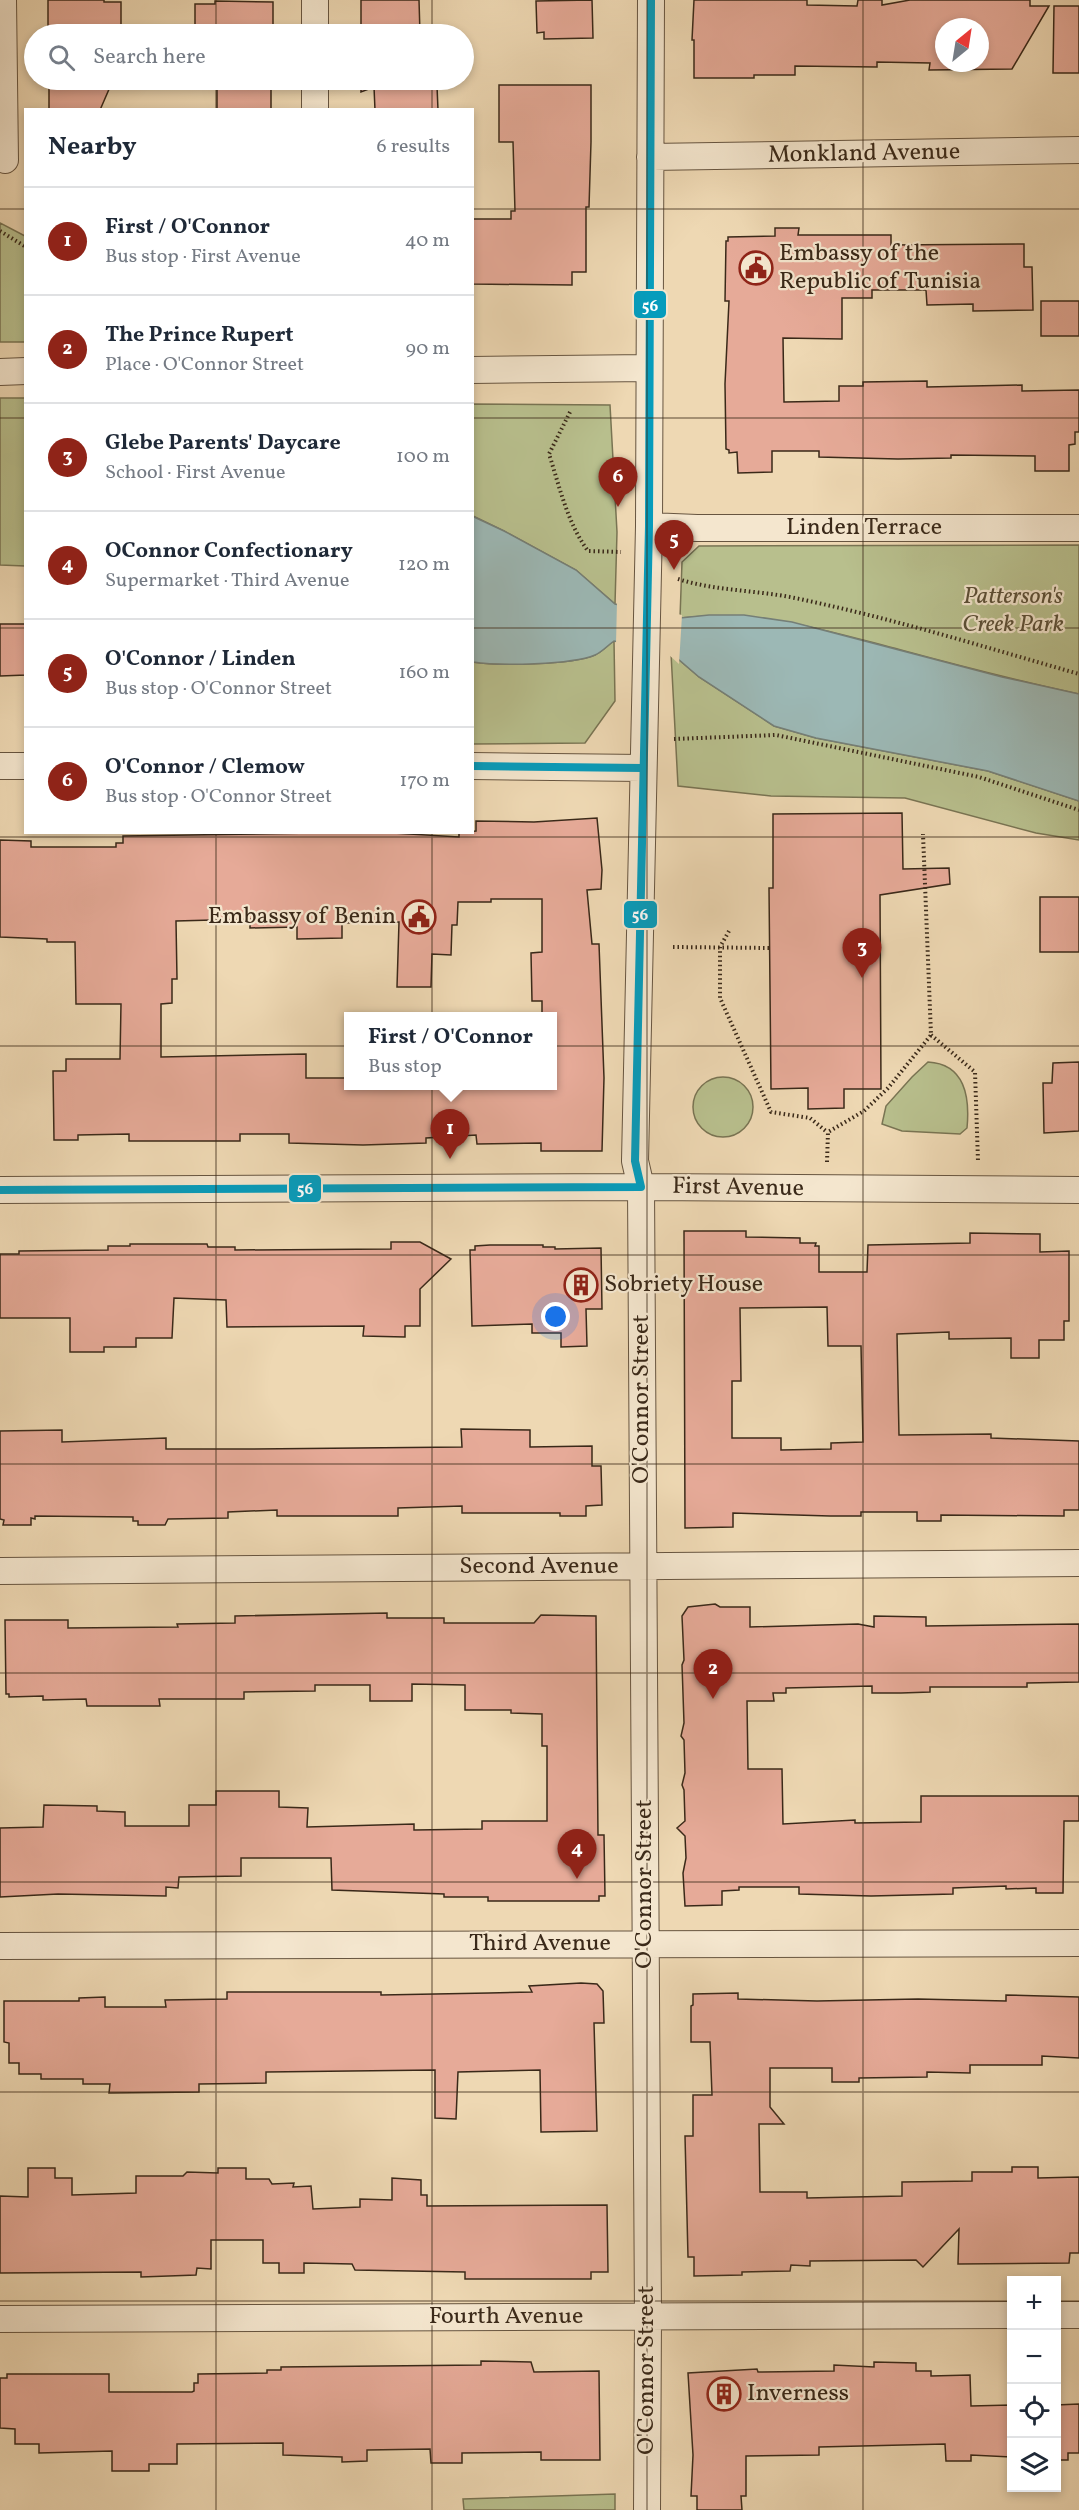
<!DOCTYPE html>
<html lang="en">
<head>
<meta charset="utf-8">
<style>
  body { margin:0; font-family:Vollkorn,serif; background:#f2f2f3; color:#1f2937 }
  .controls { position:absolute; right:18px; bottom:18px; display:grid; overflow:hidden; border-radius:0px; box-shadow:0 3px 9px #0003 }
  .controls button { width:54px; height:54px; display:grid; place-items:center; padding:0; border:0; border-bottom:2px solid #e0e1e3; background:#fff; color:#1f2937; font:30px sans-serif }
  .compass { position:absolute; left:935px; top:18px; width:54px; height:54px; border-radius:50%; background:#fff; box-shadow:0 3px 9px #0003; rotate:30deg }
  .you { position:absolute; left:556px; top:1317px; width:21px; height:21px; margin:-15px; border:4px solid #fff; border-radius:50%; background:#1a73e8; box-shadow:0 0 0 9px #1a73e833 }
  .badge { display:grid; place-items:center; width:39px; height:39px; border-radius:50%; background:#8f2418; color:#fff; font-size:20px; font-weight:700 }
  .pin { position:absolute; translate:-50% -50px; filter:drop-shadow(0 2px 3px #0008) }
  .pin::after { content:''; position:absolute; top:32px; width:21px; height:18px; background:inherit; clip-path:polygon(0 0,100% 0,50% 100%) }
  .popup { position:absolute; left:344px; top:1012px; width:213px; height:78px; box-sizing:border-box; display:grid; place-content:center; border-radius:0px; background:#fff; filter:drop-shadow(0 2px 4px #0005); font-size:20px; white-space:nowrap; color:#747a83 }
  .popup b { font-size:22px; color:#1f2937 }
  .popup::after { content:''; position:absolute; left:50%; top:100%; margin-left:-12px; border:12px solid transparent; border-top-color:#fff }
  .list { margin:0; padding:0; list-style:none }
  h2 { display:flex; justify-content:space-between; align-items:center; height:78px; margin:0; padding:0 24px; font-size:26px }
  h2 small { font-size:20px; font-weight:400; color:#747a83 }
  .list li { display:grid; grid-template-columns:39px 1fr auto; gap:18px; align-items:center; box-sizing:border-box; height:108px; padding:0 24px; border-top:2px solid #e0e1e3 }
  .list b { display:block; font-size:22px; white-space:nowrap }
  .list p { margin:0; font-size:20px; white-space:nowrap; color:#747a83 }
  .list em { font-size:20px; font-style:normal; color:#747a83 }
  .icon { flex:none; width:33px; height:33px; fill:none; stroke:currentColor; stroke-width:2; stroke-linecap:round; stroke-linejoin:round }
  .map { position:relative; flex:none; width:1079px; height:2510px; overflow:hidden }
  .search { position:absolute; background:#fff; box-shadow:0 3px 9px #0003; left:24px; top:24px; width:450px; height:66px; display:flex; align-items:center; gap:15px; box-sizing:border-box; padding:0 21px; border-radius:33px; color:#747a83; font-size:22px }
  .panel { position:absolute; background:#fff; box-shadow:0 3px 9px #0003; left:24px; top:108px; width:450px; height:726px; border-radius:0px }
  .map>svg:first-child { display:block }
</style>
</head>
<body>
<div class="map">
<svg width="1079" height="2510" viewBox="0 0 1079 2510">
  <rect width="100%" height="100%" fill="#eed8b3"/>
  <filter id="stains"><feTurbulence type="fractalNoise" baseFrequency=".00333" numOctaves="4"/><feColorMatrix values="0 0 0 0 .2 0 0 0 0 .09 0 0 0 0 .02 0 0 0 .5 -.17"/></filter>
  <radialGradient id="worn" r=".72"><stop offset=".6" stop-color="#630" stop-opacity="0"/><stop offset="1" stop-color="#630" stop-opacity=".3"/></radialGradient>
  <!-- green -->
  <path fill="#b8bf8d" stroke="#797453" stroke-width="1.5" d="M0,223L25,236V342H0Z
    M0,398H25V566L0,565Z
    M473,404L610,405L617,532L615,604L576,570L504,531L473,516Z
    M1079,545V694C1019,681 960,666 901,650C824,630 761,609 680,618L682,562L699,546Z
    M614,641L615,701L585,743L473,744L472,662C499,666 571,665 595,655C602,652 608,645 614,641Z
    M671,653L699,677L774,726L816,738L988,771L1079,801V840L1036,833L905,798L771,796L678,786Z
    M928,1062C965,1064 970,1097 967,1128L960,1134L902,1131L882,1124L886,1106L912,1077Z
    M693 1107a30 30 0 1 1 60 0a30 30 0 1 1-60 0Z
    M615,2494V2510H464L463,2499Z"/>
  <!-- water -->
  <path fill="#9cb8b5" stroke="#757f77" stroke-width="1.5" d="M472,516L504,531L576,570L615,604L680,618L709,615H744L792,622L1002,677L1079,694V801L988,771L816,738L774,726L699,677L671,653L614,641C608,645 602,652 595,655C571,665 499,666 473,662Z"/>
  <!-- pier -->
  <path fill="#eed8b3" d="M617,601L682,615L679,664L669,655L616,644Z"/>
  <!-- building -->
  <path fill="#e6aa98" stroke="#3a2919" stroke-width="1.5" fill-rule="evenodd" d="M48,0H104V2H121V34H48Z
    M361,0H419L420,34H361Z
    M592,0L593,38L544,39V32L537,33L536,1Z
    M694,0H807V5L857,6L858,0H882V5L910,0H1030V6H1049L1012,69L929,70L930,63L877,62V67L795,66V75H754V78H694V40H692ZM944,27H980V63H944Z
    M215,1L273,2V25H265V34H195V4H215Z
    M1054,6H1079V73H1053Z
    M49,80H113L100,110H49Z
    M195,80H271V110H217V86H195Z
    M361,80H405V86H437L438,110H375L374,87L361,92Z
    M499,85H591V142L589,207H586V272H572V285L472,284V219H511V211H515L513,142H499Z
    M775,228H799L798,235H891V245L1024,244V267H1032L1033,310L973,311V304L927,305L926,290H872V298H842V339L783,338L784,402L839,401V386H863V382L927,381V387L1022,385V391L1079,390V432H1075V444L1069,445V471H1035V456L951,455V458L898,459L819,457V451H772V472L738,473L737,452L729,453V450L726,449L725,384L729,301H725L726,241H728V237L775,236Z
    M1041,301H1079V336H1041Z
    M0,624H26V675L0,676Z
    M902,813L903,869L949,868L950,884L880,895L881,1089H844V1108L808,1109V1088L771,1089L769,888H773V814Z
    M597,818L602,870L601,889L587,890L592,944H599L604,1078L602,1151H541V1143L477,1144L476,1135L426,1138V1143L363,1145L289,1143V1134H240V1141H129V1134L78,1135V1140H54L53,1071H66V1059H120L121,1004H76L75,942H47V939L0,937V840L31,841V847H116V843H123V836L376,832L459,837V832L476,831V821L534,822ZM491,899H542V952L531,953L532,1001H542V1017H552V1086H348V1078H306V1054L161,1057V1004L172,1003V979H177L176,921L250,919V928L297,927V939L342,938V923L399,922L397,987H431L432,954L451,955L452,925H457L458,902H491Z
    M1040,897H1079V952H1040Z
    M1079,1062V1131L1044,1133L1043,1083H1052L1053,1063Z
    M684,1231H746V1237L800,1238V1243H816L815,1246H819V1272H867L868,1245L970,1243V1233L1040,1234V1252L1069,1251V1321H1064V1340H1039V1358H1011V1338L949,1339V1332L897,1334L899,1435L991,1434V1438L1079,1441V1510H1064V1516L941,1515V1521H917V1512H861V1516H830L733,1513V1527L685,1528ZM827,1307L828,1346H861L863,1442L831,1443V1449L781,1450V1438H732V1381H741L740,1308Z
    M391,1242H420L451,1259L420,1289V1326H405V1337L363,1336L364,1326L227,1327L226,1300L174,1298L172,1338H136V1347H104V1352H70V1318H0V1254H19V1251L108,1250V1246H130V1244H207L208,1247H235V1250L391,1249Z
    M490,1245H543V1247H555V1249L601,1248L602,1309H586L587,1346L561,1347V1333H532V1324L472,1326L470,1250H475V1246Z
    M461,1429L530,1430V1447L592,1446V1466H601L602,1505L586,1506V1516H560V1513H462V1506L398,1508V1516H277V1510L228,1512V1518L168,1519L165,1525H138V1521H133V1517L35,1516V1519L31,1518V1525H3L4,1520L0,1519V1431L62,1430V1442L166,1438V1449H246L462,1447Z
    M715,1604L720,1607H750V1627L858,1624L874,1627V1616L926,1617V1626L1079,1624V1682L1027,1683V1687H930V1692L901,1693H872V1686L786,1688V1693H773L774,1701H747L748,1769H782L783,1824L855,1820V1823L921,1822V1796H1079V1821H1064L1063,1893H1036V1888L1006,1889V1886L953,1888V1894L871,1896L799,1894V1887H739V1890L722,1891V1905L685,1906L683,1873L686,1858L685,1836L677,1828L685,1821L684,1790L682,1785L685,1773L684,1740L681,1736L684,1723L682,1665L684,1660L682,1616L688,1607Z
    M387,1613V1618H444V1623H534L541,1615L596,1616L598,1835H604L605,1896H599V1901H488V1897H444V1894L332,1890L331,1858H241V1876L179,1877L178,1888L166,1887V1896L58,1894L0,1897V1828L43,1827L44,1805L97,1806V1811L125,1812V1826H189V1805H216V1791H279V1807L308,1808L307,1827L414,1824V1830L482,1829V1821H547V1746H542V1714L511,1713V1710H465V1685L412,1684V1701H370V1685H315V1691L244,1692V1699H159L160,1706H87L86,1699L43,1700V1696L9,1697V1694H6L5,1620H68V1628L178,1627L177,1624L235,1623V1616Z
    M581,1983L597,1984L603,1991L604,2023H594L597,2131L541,2132L540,2070L458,2072L456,2119L435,2118V2070L266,2072V2083L199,2084V2092L109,2093L110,2084H83V2079H41V2074H19V2063H9V2043L4,2042V2001H79V1998L105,1997V2007H166L165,2000L227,1999V1992H381V1995L489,1993L532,1992L529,1986Z
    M738,1993V1999L817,2001L918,1999L1006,2001V1995L1079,1997V2058L1042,2056V2065H970V2073L927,2072V2077L859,2078V2082H832V2068H770V2107L784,2124H759L760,2192H807V2198L902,2196V2182L972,2181V2172H1012V2167H1038V2178L1079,2177V2253H1070L1069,2263L958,2264L959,2229L923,2267L916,2260L810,2261V2266L791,2265L790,2271L742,2272V2275L694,2276V2257H688L685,2136H693V2095H712L710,2042H691V2006L693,2005V1994Z
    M28,2168H55V2178H72V2195L136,2193V2176H183L187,2172L218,2173V2168H246V2179H269L272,2184L294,2183L293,2187L311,2186L313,2209L360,2207V2199L392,2200V2178L421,2180V2195H427V2206L607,2205L608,2272H591V2279H465V2272L355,2270L352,2264L304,2263V2273H279V2263H263V2240H211V2269L197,2268L196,2275L141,2277V2272L0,2273V2196L28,2197Z
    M481,2361L531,2362L534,2372L599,2371L600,2460H541V2452L462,2453V2463H431L430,2449L367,2450V2461L342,2462V2457L283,2455V2443L177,2444V2464H149V2471H112V2451L39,2453V2444H15V2429L0,2428V2378H7V2374H109V2392H192L194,2391V2383H198V2374L267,2373V2370H281V2367L481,2365Z
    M874,2362L916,2363V2371H931V2376L970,2375L971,2406L1011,2405V2457L971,2455V2461H946L945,2444L819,2447V2455L746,2456V2496H741L742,2510H697V2496H691L693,2455L688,2373L757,2369L758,2372L834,2371V2365L874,2367Z
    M1079,2404V2453H1068V2460H1056V2405Z"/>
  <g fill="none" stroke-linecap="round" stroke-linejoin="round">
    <!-- minor casing -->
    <g stroke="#675540" stroke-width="28">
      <path id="minor" d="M3,0L5,160
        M315,0V34
        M315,80V110
        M650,157L1079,150
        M472,370L648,368
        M0,372L26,371
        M649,526L697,528H1079
        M0,766H26
        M472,766L642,768
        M0,1190L641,1187L1079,1190
        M0,1571L1079,1563
        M0,1946L1079,1943
        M1056,2315H1079
        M0,2319L1012,2315
        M647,2510L648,2317L641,1187L635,1161L649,526L651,0"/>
    </g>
    <!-- path -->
    <path stroke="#3a2919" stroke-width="4" stroke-dasharray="1.5 3" stroke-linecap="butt" d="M0,231L26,247
      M570,412L549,454C560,488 567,522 588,551L621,552
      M678,579C716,591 756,590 795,598C891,618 985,647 1079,674
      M674,739L776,735L979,777L1079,810
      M729,931L720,947V998L771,1112L810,1118L827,1132
      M673,947L770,948
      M931,1035L975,1072L978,1161
      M827,1162L828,1132L864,1111L888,1088L931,1035L923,834"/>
    <!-- minor -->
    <use href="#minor" stroke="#f4e6ce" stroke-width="26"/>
    <!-- bus-1 casing -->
    <g stroke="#f4e6ce" stroke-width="12">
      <path id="bus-1" d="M472,766L642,768
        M0,1190L641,1187L635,1161L649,526L651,0"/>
    </g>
    <!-- bus-1 -->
    <use href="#bus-1" stroke="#069cbc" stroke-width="8"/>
  </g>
  <!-- grid -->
  <path fill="none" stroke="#3a2919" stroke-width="1.5" stroke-opacity="0.55" d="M216,0V34M432,0V34M647,0V2510M863,0V2510M216,80V110M432,80V110M0,209H26M472,209H1079M0,418H26M472,418H1079M0,628H26M472,628H1079M216,832V2510M432,832V2510M0,837H1079M0,1046H1079M0,1255H1079M0,1464H1079M0,1673H1079M0,1882H1079M0,2092H1079M0,2301H1012M1056,2301H1079"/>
  <!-- icons -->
  <defs>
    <g id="civic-ring" transform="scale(1.725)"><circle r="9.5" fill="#f4e6ce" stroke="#8f2418" stroke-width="1.5"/><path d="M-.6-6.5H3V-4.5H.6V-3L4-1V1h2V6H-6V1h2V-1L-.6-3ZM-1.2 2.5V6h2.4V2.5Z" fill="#8f2418"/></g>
    <g id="building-ring" transform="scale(1.725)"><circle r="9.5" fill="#f4e6ce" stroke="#8f2418" stroke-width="1.5"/><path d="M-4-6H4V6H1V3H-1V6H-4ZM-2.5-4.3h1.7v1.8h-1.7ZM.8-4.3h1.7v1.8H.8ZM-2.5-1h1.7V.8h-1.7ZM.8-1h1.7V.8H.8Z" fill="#8f2418"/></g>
  </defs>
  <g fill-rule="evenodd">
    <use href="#civic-ring" x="756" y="268"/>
    <use href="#civic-ring" x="419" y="917"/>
    <use href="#building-ring" x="581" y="1285"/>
    <use href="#building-ring" x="724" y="2394"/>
  </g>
  <g text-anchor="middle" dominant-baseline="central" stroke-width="4.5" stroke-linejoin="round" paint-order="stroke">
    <!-- street labels -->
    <g font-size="24" fill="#3a2919" stroke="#f4e6ce">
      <text transform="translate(864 154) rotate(-1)">Monkland Avenue</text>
      <text x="864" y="528">Linden Terrace</text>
      <text transform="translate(738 1188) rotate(1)">First Avenue</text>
      <text transform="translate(642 1399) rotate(-90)">O'Connor Street</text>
      <text x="539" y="1567">Second Avenue</text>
      <text transform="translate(645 1884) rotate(-90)">O'Connor Street</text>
      <text x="540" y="1944">Third Avenue</text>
      <text x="506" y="2317">Fourth Avenue</text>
      <text transform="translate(647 2370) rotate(-90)">O'Connor Street</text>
    </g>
    <!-- poi labels -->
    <g font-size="24" fill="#3a2919" stroke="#f4e6ce" text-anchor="start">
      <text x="779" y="254">Embassy of the<tspan x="779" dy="28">Republic of Tunisia</tspan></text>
      <text x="396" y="917" text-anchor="end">Embassy of Benin</text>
      <text x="604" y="1285">Sobriety House</text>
      <text x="747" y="2394">Inverness</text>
    </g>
    <!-- park labels -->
    <g font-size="24" font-style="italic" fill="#5a4e36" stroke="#f4e6ce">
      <text x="1013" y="597">Patterson's<tspan x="1013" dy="28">Creek Park</tspan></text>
    </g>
  </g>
  <g stroke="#f4e6ce" stroke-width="2">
    <rect x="633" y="290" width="34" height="29" rx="6" fill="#069cbc"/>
    <rect x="623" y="900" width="35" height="29" rx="6" fill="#069cbc"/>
    <rect x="288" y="1174" width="34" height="29" rx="6" fill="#069cbc"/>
  </g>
  <g font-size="16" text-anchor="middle" font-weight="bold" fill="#fff">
    <text x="650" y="311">56</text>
    <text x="640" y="920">56</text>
    <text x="305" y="1194">56</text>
  </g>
  <rect width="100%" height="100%" filter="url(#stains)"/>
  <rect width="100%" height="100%" fill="url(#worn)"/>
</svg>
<div class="controls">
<button>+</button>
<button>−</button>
<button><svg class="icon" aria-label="locate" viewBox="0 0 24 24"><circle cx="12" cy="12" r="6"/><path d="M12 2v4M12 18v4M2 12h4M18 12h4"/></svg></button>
<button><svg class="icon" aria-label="layers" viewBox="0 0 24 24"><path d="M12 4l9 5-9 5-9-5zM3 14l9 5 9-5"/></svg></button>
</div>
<svg class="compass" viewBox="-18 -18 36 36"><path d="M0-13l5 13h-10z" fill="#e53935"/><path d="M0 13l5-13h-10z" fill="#747a83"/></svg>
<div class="you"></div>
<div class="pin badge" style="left:450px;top:1159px">1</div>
<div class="popup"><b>First / O'Connor</b>Bus stop</div>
<div class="pin badge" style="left:713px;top:1699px">2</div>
<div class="pin badge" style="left:862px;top:978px">3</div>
<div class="pin badge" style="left:577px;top:1879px">4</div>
<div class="pin badge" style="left:674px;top:570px">5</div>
<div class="pin badge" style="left:618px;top:507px">6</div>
<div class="search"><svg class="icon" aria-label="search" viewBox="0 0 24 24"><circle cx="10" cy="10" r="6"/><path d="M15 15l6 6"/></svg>Search here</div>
<section class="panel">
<h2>Nearby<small>6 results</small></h2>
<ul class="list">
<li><span class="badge">1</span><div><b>First / O'Connor</b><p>Bus stop · First Avenue</p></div><em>40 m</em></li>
<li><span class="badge">2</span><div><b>The Prince Rupert</b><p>Place · O'Connor Street</p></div><em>90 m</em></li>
<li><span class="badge">3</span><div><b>Glebe Parents' Daycare</b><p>School · First Avenue</p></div><em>100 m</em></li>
<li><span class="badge">4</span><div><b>OConnor Confectionary</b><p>Supermarket · Third Avenue</p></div><em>120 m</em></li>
<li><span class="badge">5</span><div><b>O'Connor / Linden</b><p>Bus stop · O'Connor Street</p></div><em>160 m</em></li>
<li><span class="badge">6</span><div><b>O'Connor / Clemow</b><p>Bus stop · O'Connor Street</p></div><em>170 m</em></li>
</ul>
</section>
</div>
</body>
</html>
